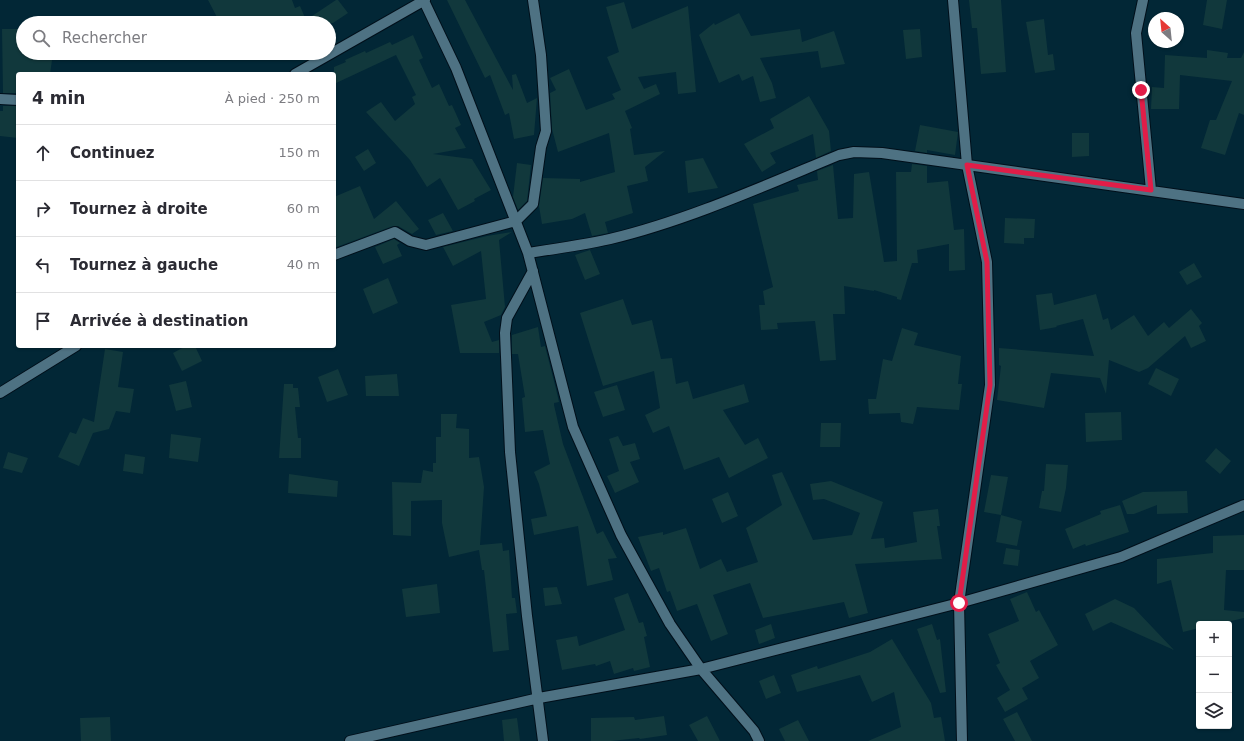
<!DOCTYPE html>
<html lang="fr">
<head>
<meta charset="utf-8">
<style>
  body { margin:0; font-family:"DejaVu Sans",sans-serif; background:#f7f7f7; color:#2b2b33 }
  .controls { position:absolute; right:12px; bottom:12px; display:grid; overflow:hidden; border-radius:4px; box-shadow:0 1px 3px #0004 }
  .controls button { width:36px; height:36px; display:grid; place-items:center; padding:0; border:0; border-bottom:1px solid #e1e1e2; background:#fff; color:#2b2b33; font:20px sans-serif }
  .compass { position:absolute; left:1148px; top:12px; width:36px; height:36px; border-radius:50%; background:#fff; box-shadow:0 1px 3px #0004; rotate:333deg }
  .stop { position:absolute; width:12px; height:12px; margin:-9px; border:3px solid #e11d48; border-radius:50%; background:#fff }
  .stop.end { background:#e11d48; border-color:#fff; box-shadow:0 1px 4px #0008 }
  .list { margin:0; padding:0; list-style:none }
  h2 { display:flex; justify-content:space-between; align-items:center; height:52px; margin:0; padding:0 16px; font-size:17px }
  h2 small { font-size:13px; font-weight:400; color:#7c7c81 }
  .list li { display:grid; grid-template-columns:26px 1fr auto; gap:12px; align-items:center; box-sizing:border-box; height:56px; padding:0 16px; border-top:1px solid #e1e1e2 }
  .list b { display:block; font-size:15px; white-space:nowrap }
  .list em { font-size:13px; font-style:normal; color:#7c7c81 }
  .icon { flex:none; width:22px; height:22px; fill:none; stroke:currentColor; stroke-width:2; stroke-linecap:round; stroke-linejoin:round }
  .map { position:relative; flex:none; width:1244px; height:741px; overflow:hidden }
  .search { position:absolute; background:#fff; box-shadow:0 1px 3px #0004; left:16px; top:16px; width:320px; height:44px; display:flex; align-items:center; gap:10px; box-sizing:border-box; padding:0 14px; border-radius:22px; color:#7c7c81; font-size:15px }
  .panel { position:absolute; background:#fff; box-shadow:0 1px 3px #0004; left:16px; top:72px; width:320px; height:276px; border-radius:4px }
  .map>svg:first-child { display:block }
</style>
</head>
<body>
<div class="map">
<svg width="1244" height="741" viewBox="0 0 1244 741">
  <rect width="100%" height="100%" fill="#022736"/>
  <!-- building -->
  <path fill="#11383c" d="M208,0H292L295,8L300,6L306,20L336,0H338L348,13L333,23H220Z
    M447,0H465L513,90L512,75L516,74L527,103L537,98L534,135L514,139L509,113L505,115L490,75L485,78Z
    M969,0H1001L1006,72L981,74L977,28H972Z
    M1207,0H1227L1222,29L1203,25Z
    M624,2L632,29L688,6L696,92L678,94L676,72L638,77L644,89L656,84L660,94L625,111L632,128L630,129L634,155L665,151L645,167L648,181L627,186L633,213L605,222L608,233L592,236L585,213L572,219L542,224L539,206L543,178L580,179V182L615,172L609,133L558,152L552,129L550,93L556,90L550,78L569,69L586,110L615,99L612,94L621,90L607,57L619,52L606,7Z
    M739,13L751,36L800,29L802,42L834,31L845,64L821,68L818,51L760,58L772,83L776,98L760,102L753,76L742,81L739,74L719,83L699,35L714,23L715,25Z
    M1044,19L1048,55L1053,54L1055,70L1035,73L1026,22Z
    M2,29H23V53H53L50,74H18V93H3Z
    M920,29L922,57L906,59L903,30Z
    M413,35L423,58L419,60L432,88L439,84L449,106L452,105L461,125L455,128L466,148L433,154L472,159L491,190L474,199L475,201L458,210L440,178L427,187L410,160L366,112L381,102L395,121L415,104L412,97L416,95L396,55L334,84V67L346,62L345,60L365,51L366,53L390,42L392,45Z
    M1207,50L1228,53L1227,58H1241L1244,52V115L1239,113L1225,155L1201,148L1210,120H1216L1232,81L1180,75L1179,109H1151L1152,87L1164,88L1165,55L1207,58Z
    M809,96L829,131L831,151L816,158L813,134L770,153L776,163L762,172L744,144L774,128L770,119Z
    M3,106H18V138L0,136V111H3Z
    M920,125L958,132L955,155L927,150V153L915,151Z
    M1072,133H1089V156L1072,157Z
    M368,149L376,163L364,171L355,157Z
    M703,158L718,188L688,193L685,161Z
    M517,163L531,165L527,201L518,210L513,197Z
    M912,164L927,166V183L948,181L954,230L964,229L965,270L949,271V244L917,250L918,263H912L901,300L897,299V297L874,290V291L844,286L845,314H833L836,360L820,361L815,321L777,323L778,329L761,330L759,305H765L763,291L773,287L753,204L799,191L797,185L818,180L817,171L833,165L838,219L853,218L854,174L869,172L884,262L897,261L896,172H911Z
    M360,186L374,219L396,201L419,229L412,234L398,226H393L334,248V197Z
    M443,213L453,231L436,235L428,220Z
    M1005,218L1035,219L1034,238H1024V244L1004,243Z
    M512,232L499,240L505,307L501,315L484,322L492,342L499,340V353H460L451,305L486,299L481,251L453,266L443,247L487,236Z
    M394,239L400,243L397,245L402,256L383,264L375,247Z
    M590,250L600,274L585,280L575,255Z
    M1194,263L1202,277L1187,285L1179,272Z
    M388,278L398,303L373,314L363,289Z
    M1052,293L1054,305L1096,294L1103,320L1108,318L1111,330L1134,315L1148,336L1164,322L1169,328L1191,309L1202,323L1199,326L1206,341L1191,348L1185,336L1148,368L1139,372L1109,360L1106,394L1100,378L1051,373L1044,408L997,400L1001,366L999,365V348L1094,356L1083,319L1056,326L1057,327L1040,330L1036,295Z
    M623,299L632,325L652,320L661,359L672,358L676,384L688,381L693,399L744,384L749,402L723,410L745,445L758,438L768,458L729,478L719,457L684,470L669,426L653,433L645,415L660,408L654,371L603,386L580,313Z
    M538,327L541,347L545,346L556,389L559,402L554,403V405L563,444L597,534L603,531L617,558L608,559L613,580L587,586L578,526L534,535L531,519L547,516L539,484L534,472L550,464L543,430L525,432L522,398L525,397L518,354H512V335Z
    M902,328L918,333L914,345L961,356L958,384H962L959,410L917,407L913,424L901,422L900,413L869,414L868,399H876L883,359L892,361Z
    M186,346H195L202,361L182,371L173,353Z
    M105,349L123,352L118,387L134,389L130,413L116,411L109,429L93,433L79,466L58,457L70,432L76,434L83,418L94,422Z
    M1156,368L1179,379L1171,396L1148,384Z
    M338,369L348,395L327,402L318,377Z
    M397,374L399,396H366L365,376Z
    M186,381L192,407L176,411L169,385Z
    M284,384H293V388H298L300,407H295L298,438H301V458H279Z
    M617,385L625,410L603,417L594,392Z
    M1121,412L1122,440L1086,442L1085,413Z
    M441,414H457L456,428L469,429V458L479,457L484,487L480,545L502,543L503,551L509,550L512,598H515L517,613L506,614L509,650L493,652L484,570H482L479,550L449,557L442,523V500L411,501V536L393,535L392,482L421,483L423,470L433,472V463H436V437H441Z
    M821,423H841L840,447H820Z
    M171,434L201,438L198,462L169,458Z
    M618,436L623,446L635,443L640,459L630,462L639,482L615,493L607,476L619,471L609,439Z
    M1216,448L1231,461L1220,474L1205,461Z
    M8,452L28,458L22,473L3,468Z
    M125,454L145,457L143,474L123,471Z
    M1046,464L1068,465L1066,488L1061,512L1039,508L1042,491H1044Z
    M782,472L813,540L852,535L860,513L824,499L813,500L810,484L831,481L883,502L871,539L884,538L885,548L917,542L913,512L938,509L940,526H937L942,559L855,564L868,613L849,618L844,602L763,618L750,583L713,595L728,634L711,641L697,604L677,611L670,591L667,592L659,568L651,571L638,537L663,532V535L686,528L700,569L721,559L727,572L758,562L746,528L782,505L772,475Z
    M289,474L338,481L337,497L288,493Z
    M991,475L1008,477L1001,515L984,512Z
    M1187,491L1188,513L1157,514V505L1134,514H1127L1122,501L1143,492Z
    M728,492L738,516L722,523L712,499Z
    M1120,505L1129,532L1086,546L1085,544L1073,549L1065,529L1101,514L1100,511Z
    M1001,515L1022,521L1017,546L996,542Z
    M1244,535V570H1226L1224,610L1244,612V618L1218,624H1199V628L1183,632L1171,580L1157,584V559L1213,553V536Z
    M1006,548L1020,550L1018,566L1003,564Z
    M437,584L440,613L406,617L402,589Z
    M557,587L562,604L545,606L543,588Z
    M1027,592L1036,612L1039,610L1058,645L1030,661L1039,678L1022,688L1028,699L1005,712L997,698L1010,690L996,665L1000,663L988,634L1019,621L1010,599Z
    M628,593L639,623L643,622L647,636L644,637L650,667L634,671L633,668L614,674L610,661L596,666L595,664L562,670L556,640L577,636L579,646L625,630L614,598Z
    M1115,599L1134,608L1174,650L1111,622L1093,631L1085,614Z
    M771,624L775,638L759,644L755,630Z
    M932,624L937,640L940,639L946,692L940,693L917,629Z
    M892,639L931,703L934,718L941,717L945,741H868L901,727L894,692L872,702L860,675L797,692L791,675L817,666L818,669L870,652Z
    M774,675L781,693L766,699L759,681Z
    M1017,712L1032,741H1015L1003,719Z
    M664,716L667,735L640,739L639,738L611,741H591V718L634,717L635,720Z
    M707,716L720,741H698L689,725Z
    M110,717L111,741H81L80,718Z
    M517,718L520,741H504L502,720Z
    M798,720L809,741H785L779,729Z"/>
  <g fill="none" stroke-linecap="round" stroke-linejoin="round">
    <!-- minor casing -->
    <g stroke="#000f1a" stroke-width="12">
      <path id="minor" d="M953,0L967,165L987,262L990,385L959,603L962,741
        M1143,0L1136,33L1151,190
        M424,1L456,68L528,253L573,427L621,535L670,624L701,669L754,731L759,741
        M295,74L425,0
        M0,99L18,100
        M528,253C555,249 583,245 610,239C686,221 766,185 839,155L854,152L882,153L1244,204
        M334,255L395,232L410,241L426,245L516,221L533,204L541,147L546,131L541,55L533,0
        M533,271L507,318L505,333L510,452L527,616L543,741
        M0,393L76,346
        M350,741L539,698L701,669L959,603L1121,557L1244,505"/>
    </g>
    <!-- minor -->
    <use href="#minor" stroke="#4e7283" stroke-width="10"/>
  </g>
  <g fill="none" stroke-linecap="round" stroke-linejoin="round">
    <!-- route -->
    <path stroke="#e11d48" stroke-width="5" d="M959,603L990,385L987,262L967,165L1151,190L1141,90"/>
  </g>
</svg>
<div class="controls">
<button>+</button>
<button>−</button>
<button><svg class="icon" aria-label="layers" viewBox="0 0 24 24"><path d="M12 4l9 5-9 5-9-5zM3 14l9 5 9-5"/></svg></button>
</div>
<svg class="compass" viewBox="-18 -18 36 36"><path d="M0-13l5 13h-10z" fill="#e53935"/><path d="M0 13l5-13h-10z" fill="#7c7c81"/></svg>
<div class="stop" style="left:959px;top:603px"></div>
<div class="stop end" style="left:1141px;top:90px"></div>
<div class="search"><svg class="icon" aria-label="search" viewBox="0 0 24 24"><circle cx="10" cy="10" r="6"/><path d="M15 15l6 6"/></svg>Rechercher</div>
<section class="panel">
<h2>4 min<small>À pied · 250 m</small></h2>
<ul class="list">
<li><svg class="icon" aria-label="ahead" viewBox="0 0 24 24"><path d="M12 20V5M6 11l6-6 6 6"/></svg><div><b>Continuez</b></div><em>150 m</em></li>
<li><svg class="icon" aria-label="right" viewBox="0 0 24 24"><path d="M7 20v-9h11M14 6l5 5-5 5"/></svg><div><b>Tournez à droite</b></div><em>60 m</em></li>
<li><svg class="icon" aria-label="left" viewBox="0 0 24 24"><path d="M17 20v-9H6M10 6l-5 5 5 5"/></svg><div><b>Tournez à gauche</b></div><em>40 m</em></li>
<li><svg class="icon" aria-label="arrive" viewBox="0 0 24 24"><path d="M6 21V4h12l-3 4 3 4H6"/></svg><div><b>Arrivée à destination</b></div></li>
</ul>
</section>
</div>
</body>
</html>
